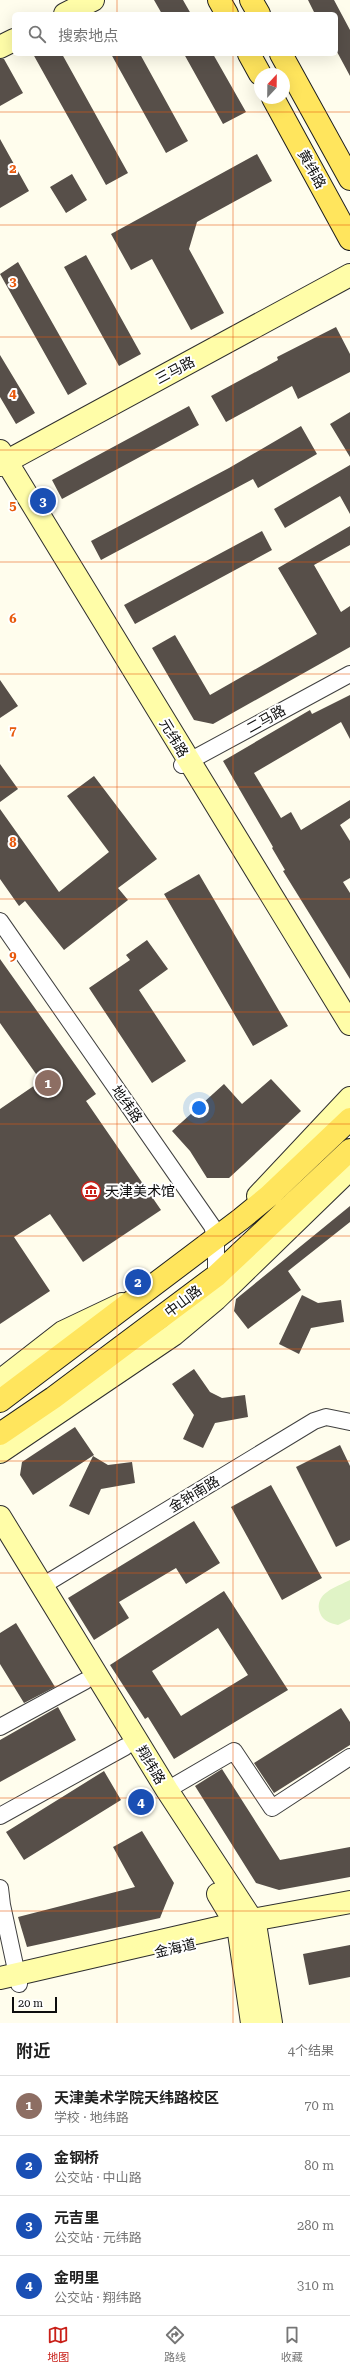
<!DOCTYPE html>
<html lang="zh">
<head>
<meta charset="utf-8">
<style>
  body { margin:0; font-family:"Roboto Serif","Noto Sans SC",serif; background:#f6f6f6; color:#222 }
  .compass { position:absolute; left:254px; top:68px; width:36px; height:36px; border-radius:50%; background:#fff; box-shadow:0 4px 16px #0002; rotate:22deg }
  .scale { position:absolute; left:12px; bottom:10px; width:45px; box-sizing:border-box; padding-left:4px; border:2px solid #0d0d0d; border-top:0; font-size:11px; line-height:14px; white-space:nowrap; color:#0d0d0d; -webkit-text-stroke:3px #fff; paint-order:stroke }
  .you { position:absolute; left:199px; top:1108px; width:14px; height:14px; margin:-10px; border:3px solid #fff; border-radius:50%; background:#1a73e8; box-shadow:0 0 0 6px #1a73e833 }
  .badge { display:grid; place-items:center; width:26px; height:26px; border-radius:50%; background:#c92019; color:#fff; font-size:13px; font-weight:700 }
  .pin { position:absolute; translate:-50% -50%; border:2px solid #fff; box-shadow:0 1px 4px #0006 }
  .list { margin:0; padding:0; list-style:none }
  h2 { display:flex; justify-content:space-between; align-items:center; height:52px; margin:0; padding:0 16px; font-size:17px }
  h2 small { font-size:13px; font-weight:400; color:#767676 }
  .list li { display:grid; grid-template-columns:26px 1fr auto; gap:12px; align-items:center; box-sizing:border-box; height:60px; padding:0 16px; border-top:1px solid #e0e0e0 }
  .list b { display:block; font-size:15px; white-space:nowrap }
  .list p { margin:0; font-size:13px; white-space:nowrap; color:#767676 }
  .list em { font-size:13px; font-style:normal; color:#767676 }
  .icon { flex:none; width:22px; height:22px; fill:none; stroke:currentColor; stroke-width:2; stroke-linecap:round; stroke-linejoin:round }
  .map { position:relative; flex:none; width:350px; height:2023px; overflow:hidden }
  .search { position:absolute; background:#fff; box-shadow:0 4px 16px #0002; left:12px; right:12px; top:12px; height:44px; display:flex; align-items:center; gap:10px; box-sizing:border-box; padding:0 14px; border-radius:6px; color:#767676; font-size:15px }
  .sheet { height:292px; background:#fff }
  nav { display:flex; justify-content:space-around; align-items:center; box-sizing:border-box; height:56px; border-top:1px solid #e0e0e0; background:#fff; font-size:11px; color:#767676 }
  nav a { display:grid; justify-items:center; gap:2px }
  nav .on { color:#c92019 }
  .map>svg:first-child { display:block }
</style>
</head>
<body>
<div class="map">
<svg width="350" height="2023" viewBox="0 0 350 2023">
  <rect width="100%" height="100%" fill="#fffded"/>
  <!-- pitch -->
  <path fill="#e0f3c6" d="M350,1580V1619L338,1625C330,1623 323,1621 320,1613C313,1593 337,1587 350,1580Z"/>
  <!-- building -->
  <path fill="#574f49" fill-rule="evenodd" d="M154,0H183L191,14H162Z
    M308,0H334L350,30V76L336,50V14H315Z
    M33,54H62L128,173L106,185Z
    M111,54H140L188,141L166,153Z
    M184,54H213L246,112L223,124Z
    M0,59H4L23,93L0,106Z
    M0,139L29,191L0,208Z
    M257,154L272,181L197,222L189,249L224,313L191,330L152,259L131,270L111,234Z
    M72,174L87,200L66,213L50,187Z
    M86,255L141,354L119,366L64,267Z
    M18,262L87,384L68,395L0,274Z
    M336,327L350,354V372L298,399L292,386L226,422L211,396L278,360L277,357Z
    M0,355L35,413L16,424L0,397Z
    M189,406L199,425L62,499L52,480Z
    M350,412V457L330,424Z
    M301,426L317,454L258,488L253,479L101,560L91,541L229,468Z
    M350,465V514L340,496L285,528L274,509Z
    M350,526V545L314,565L341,612L350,606V647L213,724L194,720L152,648L175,635L210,695L317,634L278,568Z
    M262,531L272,550L135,624L124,605Z
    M0,680L18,706L0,718Z
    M350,695V739L341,722L254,773L281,818L291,812L301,830L350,800V818L340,825L350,841V878L343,882L350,893V979L283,871L285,870L272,848L273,847L223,761L310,710L312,714Z
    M0,764L18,789L0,802Z
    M94,776L157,859L118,888L128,900L64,950L25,901L19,906L0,879V809L59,892L109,852L67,796Z
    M199,874L288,1026L253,1046L164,894Z
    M147,940L168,969L139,990L186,1061L152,1083L89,988L130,960L126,955Z
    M0,959L96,1094L86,1101L161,1210L83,1262L50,1214L14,1237L50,1291L0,1324V1109L41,1081L0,1023Z
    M271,1079L301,1111L229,1178H207L190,1151L172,1131L224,1084L242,1104Z
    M350,1206V1222L288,1271L301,1290L248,1329L234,1311L236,1299Z
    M302,1295L318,1303L341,1300L344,1322L311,1328L299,1354L279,1344Z
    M194,1369L210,1392L222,1398L245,1395L248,1417L215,1423L203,1448L183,1439L194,1415L172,1384Z
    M75,1427L94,1455L33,1495L20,1475L22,1462Z
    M340,1445L350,1466V1540L336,1547L296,1467Z
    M93,1456L108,1465L132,1462L135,1483L101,1489L89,1515L69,1506Z
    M271,1485L322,1578L282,1600L231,1507Z
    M194,1521L220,1563L186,1584L176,1568L119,1602L129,1618L94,1640L68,1598Z
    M224,1591L288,1690L174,1759L148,1717L145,1719L110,1665ZM218,1628L248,1675L181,1716L152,1671Z
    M16,1623L55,1687L24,1703L0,1664V1633Z
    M58,1707L76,1740L0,1782V1740Z
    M341,1708L350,1722V1745L274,1793L254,1763Z
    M222,1769L280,1860L350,1847V1877L279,1890L256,1883L195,1786Z
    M104,1771L121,1800L24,1860L6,1832Z
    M142,1831L174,1883L160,1918L27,1947L18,1917L135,1887L113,1847Z
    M350,1945V1977L309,1985L303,1954Z"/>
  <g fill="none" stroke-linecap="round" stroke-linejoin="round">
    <!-- street casing -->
    <g stroke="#404040" stroke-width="18">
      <path id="street" d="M182,765L350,674
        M0,921L212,1226L216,1239V1282
        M42,1586L314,1421L326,1417L350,1422
        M0,1727L85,1681
        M167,1790L234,1751L272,1808L350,1757
        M0,1816L125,1747
        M0,1888L2,1905L19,1984"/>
    </g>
    <!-- secondary casing -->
    <g stroke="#2f2f2f" stroke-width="24">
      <path id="secondary" d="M65,14L93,0
        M0,47L14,40
        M0,451L350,1024
        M0,465L350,275
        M258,1196L350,1098
        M0,1381L63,1332L122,1304
        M0,1452L173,1335L216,1299L350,1169
        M0,1517L167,1790L252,1920L256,1930L271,2023
        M218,1894L230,1914L239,1933L252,2023
        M0,1978L252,1920L350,1902"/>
    </g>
    <!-- primary casing -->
    <g stroke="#1e1e1e" stroke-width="24">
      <path id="primary" d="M219,0L227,14
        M251,0L259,14
        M249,54L260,74
        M281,54L350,179
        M273,98L350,239
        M0,1401L241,1219L269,1196L350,1119
        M0,1434L53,1398L216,1276L350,1150"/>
    </g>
    <!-- street -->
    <use href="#street" stroke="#fff" stroke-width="16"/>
    <!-- secondary -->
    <use href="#secondary" stroke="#fffda8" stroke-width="22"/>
    <!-- primary -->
    <use href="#primary" stroke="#ffe55d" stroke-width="22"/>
  </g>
  <!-- grid -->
  <path fill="none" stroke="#e8590c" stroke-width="1" stroke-opacity="0.55" d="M117,0V14M233,0V14M117,54V2023M233,54V2023M0,112H350M0,225H350M0,337H350M0,450H350M0,562H350M0,674H350M0,787H350M0,899H350M0,1012H350M0,1124H350M0,1236H350M0,1349H350M0,1461H350M0,1573H350M0,1686H350M0,1798H350M0,1911H350"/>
  <!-- icons -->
  <defs>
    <g id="museum-ring" transform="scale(1)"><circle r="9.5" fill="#fff" stroke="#c92019" stroke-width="1.5"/><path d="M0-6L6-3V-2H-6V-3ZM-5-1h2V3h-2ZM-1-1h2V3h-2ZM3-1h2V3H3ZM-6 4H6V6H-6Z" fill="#c92019"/></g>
  </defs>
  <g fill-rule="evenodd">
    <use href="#museum-ring" x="91" y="1191"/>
  </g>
  <g text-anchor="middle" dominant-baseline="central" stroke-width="4" stroke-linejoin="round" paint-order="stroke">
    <!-- street labels -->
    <g font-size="14" fill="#0d0d0d" stroke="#fff">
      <text transform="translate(312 169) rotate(61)">黄纬路</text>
      <text transform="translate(175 370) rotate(-28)">三马路</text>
      <text transform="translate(266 719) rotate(-29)">二马路</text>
      <text transform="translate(174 738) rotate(59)">元纬路</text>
      <text transform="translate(127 1104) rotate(55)">地纬路</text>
      <text transform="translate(183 1301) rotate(-37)">中山路</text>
      <text transform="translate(194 1494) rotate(-31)">金钟南路</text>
      <text transform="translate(151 1765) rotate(59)">翔纬路</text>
      <text transform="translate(175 1948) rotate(-13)">金海道</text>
    </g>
    <!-- poi labels -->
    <g font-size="14" fill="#0d0d0d" stroke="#fff" text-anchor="start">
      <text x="105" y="1191">天津美术馆</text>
    </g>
  </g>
  <g font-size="13" text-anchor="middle" font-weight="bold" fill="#e8590c" stroke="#fff" stroke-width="4" stroke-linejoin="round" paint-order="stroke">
    <text x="13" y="173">2</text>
    <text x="13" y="286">3</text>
    <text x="13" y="398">4</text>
    <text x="13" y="510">5</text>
    <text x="13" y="623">6</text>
    <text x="13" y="735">7</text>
    <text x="13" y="847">8</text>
    <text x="13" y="960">9</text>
  </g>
</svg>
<svg class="compass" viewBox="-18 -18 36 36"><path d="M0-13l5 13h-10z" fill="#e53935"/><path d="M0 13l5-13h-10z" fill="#767676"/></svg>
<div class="scale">20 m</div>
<div class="you"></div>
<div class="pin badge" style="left:48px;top:1083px;background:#8d6e63">1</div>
<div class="pin badge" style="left:138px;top:1282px;background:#1a4fb4">2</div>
<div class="pin badge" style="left:43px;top:501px;background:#1a4fb4">3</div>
<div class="pin badge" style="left:141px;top:1802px;background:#1a4fb4">4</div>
<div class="search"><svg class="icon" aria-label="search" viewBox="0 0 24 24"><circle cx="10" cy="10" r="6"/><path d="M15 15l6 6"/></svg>搜索地点</div>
</div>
<section class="sheet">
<h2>附近<small>4个结果</small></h2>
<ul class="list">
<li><span class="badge" style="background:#8d6e63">1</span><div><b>天津美术学院天纬路校区</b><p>学校 · 地纬路</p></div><em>70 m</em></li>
<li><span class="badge" style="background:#1a4fb4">2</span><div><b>金钢桥</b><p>公交站 · 中山路</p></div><em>80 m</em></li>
<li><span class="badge" style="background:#1a4fb4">3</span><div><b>元吉里</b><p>公交站 · 元纬路</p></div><em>280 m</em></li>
<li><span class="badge" style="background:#1a4fb4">4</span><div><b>金明里</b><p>公交站 · 翔纬路</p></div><em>310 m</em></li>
</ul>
</section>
<nav>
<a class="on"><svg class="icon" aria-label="map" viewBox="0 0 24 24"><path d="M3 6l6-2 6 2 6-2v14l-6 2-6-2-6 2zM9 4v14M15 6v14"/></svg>地图</a>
<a><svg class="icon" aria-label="directions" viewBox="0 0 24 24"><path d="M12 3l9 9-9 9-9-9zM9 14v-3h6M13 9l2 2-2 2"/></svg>路线</a>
<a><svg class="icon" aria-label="saved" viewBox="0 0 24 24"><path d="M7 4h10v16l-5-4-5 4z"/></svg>收藏</a>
</nav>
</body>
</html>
